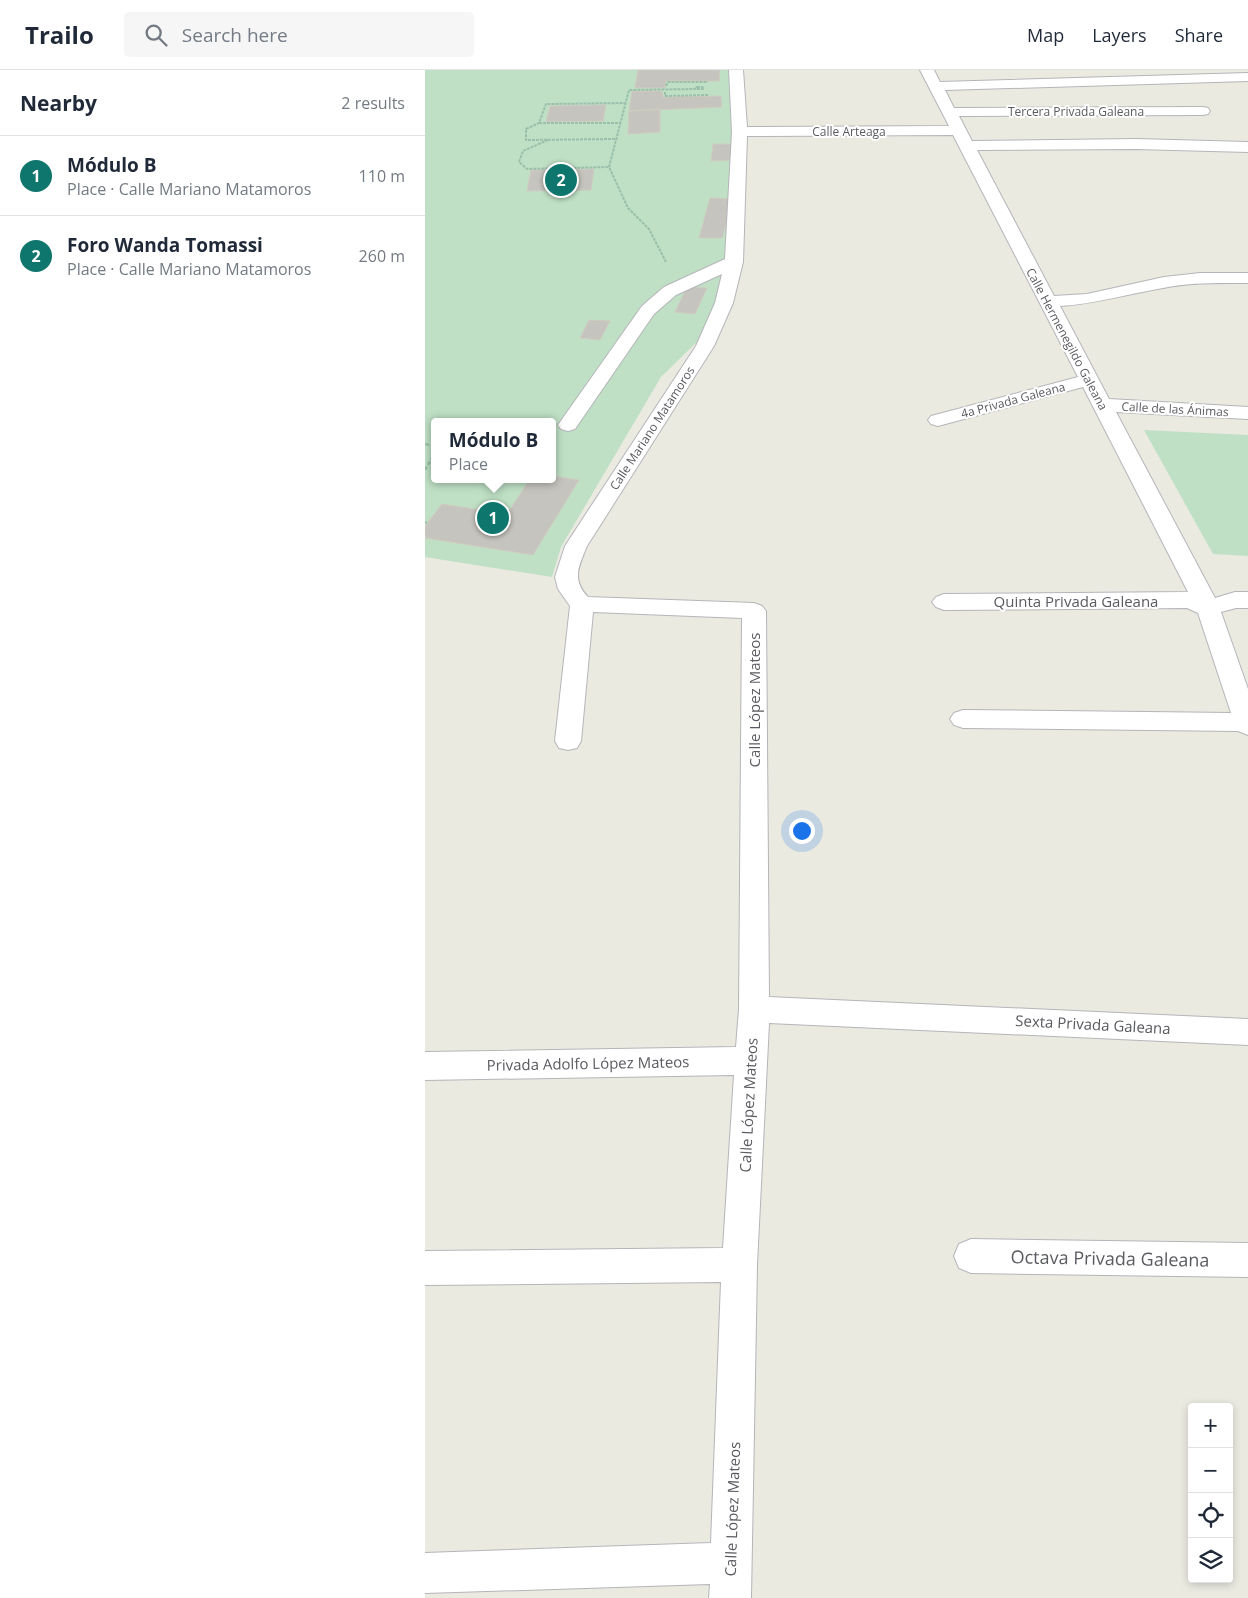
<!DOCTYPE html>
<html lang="en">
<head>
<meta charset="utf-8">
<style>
  body { margin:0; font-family:"Open Sans",sans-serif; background:#f6f6f7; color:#1f2937 }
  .controls { position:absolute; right:15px; bottom:15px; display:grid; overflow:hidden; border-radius:5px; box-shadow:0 2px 8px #0003 }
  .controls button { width:45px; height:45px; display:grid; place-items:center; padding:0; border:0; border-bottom:1px solid #e0e1e3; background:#fff; color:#1f2937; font:25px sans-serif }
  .you { position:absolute; left:376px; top:760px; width:18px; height:18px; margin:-12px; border:4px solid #fff; border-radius:50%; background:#1a73e8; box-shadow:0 0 0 8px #1a73e833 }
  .badge { display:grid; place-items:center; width:32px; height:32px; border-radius:50%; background:#0f766e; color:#fff; font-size:16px; font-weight:700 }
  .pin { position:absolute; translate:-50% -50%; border:2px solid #fff; box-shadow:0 1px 5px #0006 }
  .popup { position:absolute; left:6px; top:348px; width:125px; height:65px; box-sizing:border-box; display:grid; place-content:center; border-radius:5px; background:#fff; filter:drop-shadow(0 1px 4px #0005); font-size:16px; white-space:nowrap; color:#747a83 }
  .popup b { font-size:19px; color:#1f2937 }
  .popup::after { content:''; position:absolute; left:50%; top:100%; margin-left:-10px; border:10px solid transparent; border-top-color:#fff }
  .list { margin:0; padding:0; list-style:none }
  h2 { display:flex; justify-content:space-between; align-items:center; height:65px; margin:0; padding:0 20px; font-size:21px }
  h2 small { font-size:16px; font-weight:400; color:#747a83 }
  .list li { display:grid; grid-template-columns:32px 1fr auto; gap:15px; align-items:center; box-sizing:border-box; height:80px; padding:0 20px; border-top:1px solid #e0e1e3 }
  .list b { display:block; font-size:19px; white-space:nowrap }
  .list p { margin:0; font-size:16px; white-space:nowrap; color:#747a83 }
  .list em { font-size:16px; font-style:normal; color:#747a83 }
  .icon { flex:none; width:28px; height:28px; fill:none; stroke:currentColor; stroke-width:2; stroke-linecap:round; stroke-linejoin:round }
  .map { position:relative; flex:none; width:823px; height:1528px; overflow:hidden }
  header { display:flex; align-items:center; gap:30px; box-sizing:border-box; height:70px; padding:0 25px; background:#fff; border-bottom:1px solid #e0e1e3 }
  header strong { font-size:24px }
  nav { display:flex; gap:28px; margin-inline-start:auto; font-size:18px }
  .search { width:350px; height:45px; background:#f6f6f7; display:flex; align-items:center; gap:12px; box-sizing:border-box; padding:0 18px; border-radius:5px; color:#747a83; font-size:19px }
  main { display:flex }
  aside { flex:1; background:#fff }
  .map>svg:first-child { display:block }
</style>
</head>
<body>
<header>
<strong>Trailo</strong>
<div class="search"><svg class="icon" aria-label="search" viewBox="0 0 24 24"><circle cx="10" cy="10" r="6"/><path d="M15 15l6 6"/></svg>Search here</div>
<nav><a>Map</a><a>Layers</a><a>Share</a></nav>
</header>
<main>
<aside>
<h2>Nearby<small>2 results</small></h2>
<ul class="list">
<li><span class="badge">1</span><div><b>Módulo B</b><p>Place · Calle Mariano Matamoros</p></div><em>110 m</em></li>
<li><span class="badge">2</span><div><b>Foro Wanda Tomassi</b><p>Place · Calle Mariano Matamoros</p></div><em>260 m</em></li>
</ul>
</aside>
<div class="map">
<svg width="823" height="1528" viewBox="0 0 823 1528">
  <rect width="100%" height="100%" fill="#ebeae1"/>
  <!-- green -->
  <path fill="#bfe0c5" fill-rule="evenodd" d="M0,0H310L308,129L298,209L277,267L236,307L136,477L127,507L0,487ZM9,352H127V409H9Z
    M719,360L823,365V486L788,484Z"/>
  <!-- building -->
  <path fill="#c6c4be" stroke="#cfccc0" d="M213,0H295L294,11H241L240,18H210Z
    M207,21H237L238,27L296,26L297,37L204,41Z
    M181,35L178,51L121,52L125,36Z
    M235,39V62L203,64L204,41Z
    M288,74H309L308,90L286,91Z
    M169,99L166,120L102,121L106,100Z
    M285,128L308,129L297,168H274Z
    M262,217L282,218L270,244L250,242Z
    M164,250L185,251L175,270L155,268Z
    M127,406L154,410L108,485L0,468V456L17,434L82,444L105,409H127Z"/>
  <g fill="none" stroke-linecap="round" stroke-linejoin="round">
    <!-- minor casing -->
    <g stroke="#b4b5ba" stroke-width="2">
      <path id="minor" d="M304,0H318L322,57L524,56L495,0H509L515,12L823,3V11L520,20L529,38L778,37L783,38L785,41L783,44L778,45L534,46L547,71L711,69L823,72V82L711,79L552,80L629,226L662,224L739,207L775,203H823V213C795,213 766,212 738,218C703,224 670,234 635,236L684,329L823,337V349L691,342L790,528L810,522H823V538H811L796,542L823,619V665L813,661L538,658L529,655L525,649L529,643L538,640L806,643L773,543L762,538L519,540L511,537L507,532L511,527L519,524L763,522L658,317L513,356L506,354L503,350L506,346L653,307L528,65L322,66L318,192L308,233L289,276L162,476C154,496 146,509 163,527L329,533L337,536L341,541L344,927L823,949V975L344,953L332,1195L326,1528H284L285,1514L0,1523V1483L286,1473L296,1212L0,1215V1181L298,1178L309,1005L0,1010V982L311,977L314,939L317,548L168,542L156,671L152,678L143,680L134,678L130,671L145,536L133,519L130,507L140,476L271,276L290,233L297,204L251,225L229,244L150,359L143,361L136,359L133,355L217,236L239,217L300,189L307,62Z
        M546,1169L823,1173V1207L546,1203L534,1198L529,1186L534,1174Z"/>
    </g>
    <!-- path-far1 -->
    <path stroke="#9ac0ab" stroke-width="2" stroke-dasharray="3 1" stroke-linecap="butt" d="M241,16L243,12H283
      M272,17H277L279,19H269Z
      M240,22V26L284,25
      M114,53H195
      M190,69L101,70V59L114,53L121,34L200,33
      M123,70L98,81L94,92L102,99L184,97
      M241,192L224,159L203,138L184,97L204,20L269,19"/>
    <!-- path -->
    <path stroke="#9ac0ab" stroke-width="2.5" stroke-dasharray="4 2" stroke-linecap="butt" d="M0,374L9,376
      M0,400L9,384
      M0,452L2,453"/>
    <!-- minor -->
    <use href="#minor" fill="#fff" fill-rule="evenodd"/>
  </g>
  <g text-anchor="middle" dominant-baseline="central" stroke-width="4" stroke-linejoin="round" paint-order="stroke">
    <!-- far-street labels -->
    <g font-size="12" fill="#5a5b60" stroke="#fff">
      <text x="651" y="41">Tercera Privada Galeana</text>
      <text x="424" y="61">Calle Arteaga</text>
      <text transform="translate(642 269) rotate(62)">Calle Hermenegildo Galeana</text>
      <text transform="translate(588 330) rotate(-15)">4a Privada Galeana</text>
      <text transform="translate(750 339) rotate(3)">Calle de las Ánimas</text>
      <text transform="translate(227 358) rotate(-57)">Calle Mariano Matamoros</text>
    </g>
    <!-- street labels -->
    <g font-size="15" fill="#5a5b60" stroke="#fff">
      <text x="651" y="531">Quinta Privada Galeana</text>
      <text transform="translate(329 630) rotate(-90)">Calle López Mateos</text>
      <text transform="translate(668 954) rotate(3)">Sexta Privada Galeana</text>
      <text transform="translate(163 993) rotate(-1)">Privada Adolfo López Mateos</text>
      <text transform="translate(323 1035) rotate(-87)">Calle López Mateos</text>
      <text transform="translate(307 1439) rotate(-88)">Calle López Mateos</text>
    </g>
    <!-- near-street labels -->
    <g font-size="18" fill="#5a5b60" stroke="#fff">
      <text transform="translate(685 1188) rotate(1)">Octava Privada Galeana</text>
    </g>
  </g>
</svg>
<div class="controls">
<button>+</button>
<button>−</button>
<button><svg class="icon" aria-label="locate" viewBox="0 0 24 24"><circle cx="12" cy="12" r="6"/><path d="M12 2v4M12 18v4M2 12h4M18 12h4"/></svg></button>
<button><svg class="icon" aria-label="layers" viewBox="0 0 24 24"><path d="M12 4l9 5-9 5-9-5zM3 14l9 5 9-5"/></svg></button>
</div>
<div class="you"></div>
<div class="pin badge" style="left:68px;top:448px">1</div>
<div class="popup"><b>Módulo B</b>Place</div>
<div class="pin badge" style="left:136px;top:110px">2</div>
</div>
</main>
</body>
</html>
